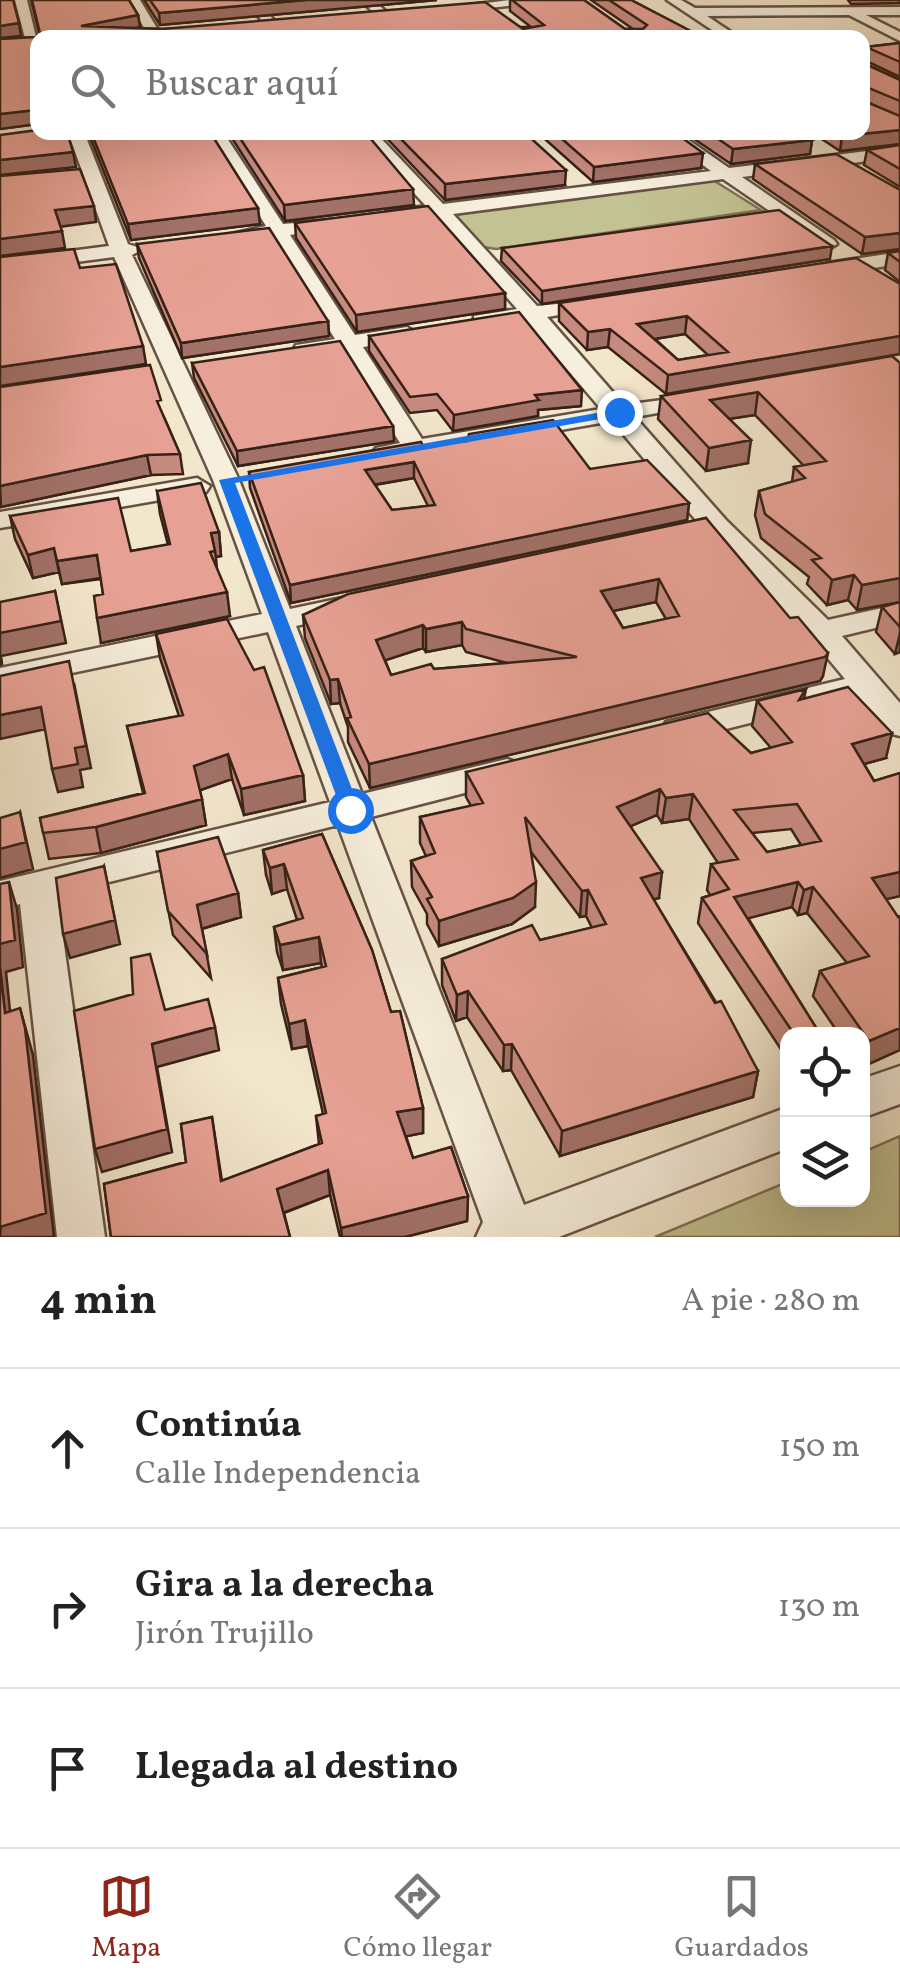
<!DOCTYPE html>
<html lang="es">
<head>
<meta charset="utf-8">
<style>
  body { margin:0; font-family:Vollkorn,serif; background:#f2f2f2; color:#222 }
  .controls { position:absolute; right:30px; bottom:30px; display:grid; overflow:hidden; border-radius:20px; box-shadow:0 10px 40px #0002 }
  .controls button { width:90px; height:90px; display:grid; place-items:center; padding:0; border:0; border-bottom:2px solid #e0e0e0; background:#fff; color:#222; font:50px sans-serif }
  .stop { position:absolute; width:30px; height:30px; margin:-22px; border:8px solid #1a73e8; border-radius:50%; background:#fff }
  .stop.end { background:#1a73e8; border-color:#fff; box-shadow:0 2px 10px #0008 }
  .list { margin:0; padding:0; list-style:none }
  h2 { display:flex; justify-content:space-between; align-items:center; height:130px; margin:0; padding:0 40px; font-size:42px }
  h2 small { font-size:32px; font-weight:400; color:#767676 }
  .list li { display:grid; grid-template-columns:65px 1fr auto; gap:30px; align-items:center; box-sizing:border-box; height:160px; padding:0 40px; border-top:2px solid #e0e0e0 }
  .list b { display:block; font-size:38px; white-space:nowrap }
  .list p { margin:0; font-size:32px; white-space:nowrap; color:#767676 }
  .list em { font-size:32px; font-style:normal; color:#767676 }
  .icon { flex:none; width:55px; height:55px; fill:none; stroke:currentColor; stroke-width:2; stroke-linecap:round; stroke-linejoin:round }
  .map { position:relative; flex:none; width:900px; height:1237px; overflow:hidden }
  .search { position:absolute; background:#fff; box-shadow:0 10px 40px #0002; left:30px; right:30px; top:30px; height:110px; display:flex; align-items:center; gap:25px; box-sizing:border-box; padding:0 35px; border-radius:20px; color:#767676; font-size:38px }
  .sheet { height:610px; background:#fff }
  nav { display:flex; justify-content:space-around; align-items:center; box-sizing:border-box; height:140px; border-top:2px solid #e0e0e0; background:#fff; font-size:28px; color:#767676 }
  nav a { display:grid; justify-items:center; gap:5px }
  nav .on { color:#8f2418 }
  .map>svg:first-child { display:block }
</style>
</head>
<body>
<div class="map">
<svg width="900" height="1237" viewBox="0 0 900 1237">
  <rect width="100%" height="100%" fill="#f2e6cb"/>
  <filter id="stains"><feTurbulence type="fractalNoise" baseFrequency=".002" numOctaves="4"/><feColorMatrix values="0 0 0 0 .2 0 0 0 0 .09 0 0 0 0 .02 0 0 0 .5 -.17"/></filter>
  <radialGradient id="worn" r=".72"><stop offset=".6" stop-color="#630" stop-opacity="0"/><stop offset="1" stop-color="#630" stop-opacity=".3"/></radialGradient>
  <!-- green -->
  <path fill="#c3c292" stroke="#7d7254" stroke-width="2.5" d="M713,180L761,210L496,249L484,247L453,215Z
    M900,1136V1237H655L787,1182L788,1200H862L863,1152Z"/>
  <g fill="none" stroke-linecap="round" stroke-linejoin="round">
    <!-- street casing -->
    <g stroke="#665244" stroke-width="5">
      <path id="street" d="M15,0H27L38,45L26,42Z
        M128,0H140L163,38H150Z
        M245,0H257L289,38H276Z
        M360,0H373L416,38H402Z
        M510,0H565L452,12L446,8Z
        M667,0H681L695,8L900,7V15H866L900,32V41L849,15L707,16L740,38H724Z
        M68,132H84L128,244L143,249L132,255L239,480L290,609L342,598L357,607L352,613L296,626L362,794L507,759L519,763L524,771L519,779L371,817L524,1205L788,1107V1148L559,1237H476L483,1222L338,825L57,895L105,1237H57L20,904L0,909V881L330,802L268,632L0,688V668L262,614L213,480L114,257L0,272V260L109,246Z
        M207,132H223L283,224L344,219V227L290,235L355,335L407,327L418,334L407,341L363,347L422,439L601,409L526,321L474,326V316L517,309L435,216L386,220V212L426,206L358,132H375L443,204L711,171L658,132H677L729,168L900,147V157L742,177L834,240L837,244L827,250L723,179L453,214L537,306L607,299V307L547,317L624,405L708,394V404L635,417L726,520L828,620L900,604V622L842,636L900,703V736L888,733L858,696L678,741L666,738L661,730L666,722L845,679L811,638L706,532L612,421L385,461L376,458L372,453L376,448L400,443L343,351L304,357L293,350L296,345L335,339L272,237L233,242L224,236L266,226Z
        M900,252V264L828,275L818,269L828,263Z
        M197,478L210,486L206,492L0,528V512Z
        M900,1066V1104L862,1118V1079Z"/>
    </g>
    <!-- street -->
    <use href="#street" fill="#f7efdd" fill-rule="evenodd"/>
  </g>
  <!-- wall -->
  <path fill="#c78a7f" stroke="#372117" stroke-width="2.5" fill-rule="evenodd" d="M31,0H129L138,15L140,27L134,28L162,29L531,27L510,11V0H584L625,29H633L591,0H631L704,38H38V124L0,129V39L36,37L39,33Z
    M144,0H437L160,25Z
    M848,0H900V3L851,4Z
    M900,43V77L864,60L866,47Z
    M862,61L863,63L900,80V144L840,151L811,132H862Z
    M88,132H210L260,224L131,240Z
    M228,132H365L414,205L285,221Z
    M381,132H524L565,185L445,200Z
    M537,132H674L701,168L593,182Z
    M684,132H801L812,140L810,154L731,164Z
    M900,145V187L864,165L867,150Z
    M755,164L900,190V249L862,254L753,179Z
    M295,223L505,293V309L357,332L296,238Z
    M137,244L328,321L329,336L182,358L139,258Z
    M502,248L830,259L542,304L501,261Z
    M900,251V282L885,270L888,253Z
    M900,284V354L666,394L608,347L587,350L559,321V303ZM685,334L708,355L678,360L655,339Z
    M369,336L581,406L538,410V416L453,431L437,410L410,413L369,351Z
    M892,356L900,602L857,610L848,600L827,605L807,584L809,577L761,538L755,515L759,491L792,482L794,467L804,466L755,415L729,419L748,463L706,471L658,419L661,396Z
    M192,363L393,426L394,441L238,466L194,378Z
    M0,387L164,417L180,454L183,474L151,475L1,507Z
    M423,446L590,469L689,503L687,520L291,603L250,488L249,472ZM414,478L428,506L392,510L375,485Z
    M157,491L219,532L221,556L216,557L217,570L230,616L101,643L103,594L101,579L62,584L59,572L33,578L15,539L10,516L131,551L168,545L160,514Z
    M706,518L823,676L820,681L370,788L348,742V727L340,703L331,704L305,638L303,615ZM656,602L666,619L623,628L613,611ZM462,645L466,652L507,663L434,669L391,675L385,660L423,648L426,652Z
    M900,602V652L895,654L876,632L882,607Z
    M156,634L303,775L305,801L244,815L232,779L200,790L206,825L101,853L49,859L40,818L143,793L127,726L179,716L160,658Z
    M806,689L804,699L886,758L864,764L874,781L900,773V896L886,899L900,1050L862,1067V1034H839L813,996L820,971L847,963L807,913L798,915L792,907L748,918L820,1034H788V1060L698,923L702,898L710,895L707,890L711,864L718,863L689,819L662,823L657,815L630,826L659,898L653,899L758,1071L753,1097L560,1156L511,1070L503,1071L467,1017L456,1021L442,985V959L540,940L592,928L586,916L580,917L531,852L535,907L512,924L439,946L427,924V914L412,887L411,861L426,856L420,843V817L471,806L466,797V772L751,753L771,748L752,726L757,701ZM791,829L801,845L767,852L752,833Z
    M322,834L372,950L391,1012L400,1011L423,1108V1133L406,1136L413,1158L451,1147L468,1196L467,1221L405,1237H340L330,1195L284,1213L290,1237H111L104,1184L186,1162L181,1124L212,1117L222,1181L319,1144L316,1116L323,1114L308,1046L292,1049L281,1004L278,978L322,967L321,963L283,970L277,952L274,927L297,920L287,889L272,894L266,875L263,850Z
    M157,852L238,893L241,917L202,929L211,978L173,935Z"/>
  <!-- shaded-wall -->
  <path fill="#a27168" stroke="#372117" stroke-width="2.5" d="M306,0H437L160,25L159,13Z
    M138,15L140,27L87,38L81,26Z
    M19,23L21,36L0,38V26Z
    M35,110L38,124L0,129V114Z
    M900,130V144L840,151L842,136Z
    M812,140L810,154L731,164L733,149Z
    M73,152L76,167L0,175V160Z
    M703,153L701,168L593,182L594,167Z
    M566,170L565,185L445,200V184Z
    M413,189L414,205L285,221L284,205Z
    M94,206L96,222L58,227L55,210Z
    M258,208L260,224L131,240L128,224Z
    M62,231L65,248L0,256V239Z
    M900,233V249L862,254L865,237Z
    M832,246L830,259L542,304V291Z
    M505,293V309L357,332L356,315Z
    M687,316L685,334L636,342L637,324Z
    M328,321L329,336L182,358L181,343Z
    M610,329L608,347L587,350L588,332Z
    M900,336V354L666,394L668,375Z
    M143,346L146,364L0,386V367Z
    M582,390L581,406L538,410V416L453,431L454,415L535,395Z
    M758,392L755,415L708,422L710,400Z
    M393,426L394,441L238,466L237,451Z
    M751,440L748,463L706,471L709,448Z
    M147,455L151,475L1,507L0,486Z
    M414,462V478L366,486L365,470Z
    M689,503L687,520L291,603L290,585Z
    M219,532L221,556L216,557L211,533Z
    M54,548L59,572L33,578L28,555Z
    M97,555L101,578L62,584L57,561Z
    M854,575L848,600L827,605L832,580Z
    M900,578V602L857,610L862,585Z
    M659,579L656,602L599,614L601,591Z
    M55,591L66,643L1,656L2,664L0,665V633Z
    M227,592L230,616L101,643L97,618Z
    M462,622V645L426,652V629Z
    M423,625V648L377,663L376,640Z
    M900,633V652L895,654Z
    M828,653L823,676L820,681L370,788L369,764Z
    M338,679L340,703L331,704L330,680Z
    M74,683L91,768L80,770L83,787L58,792L52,769L75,748Z
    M41,707L46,729L0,739V715Z
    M892,733L886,758L846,769L852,744Z
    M228,754L232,779L198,791L194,766Z
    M303,775L305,801L244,815L241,789Z
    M660,789L657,815L615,833L617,807Z
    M693,794L689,819L662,823L666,798Z
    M202,799L206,825L101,853L96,827Z
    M20,812L33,869L0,878V849Z
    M284,864L287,889L272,894L270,868Z
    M104,866L120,944L70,958L63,934Z
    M662,872L659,898L638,904L641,878Z
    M900,872V896L866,904L872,878Z
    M9,882L17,909L23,967L6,972L13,1040L5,1013L0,968V944Z
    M536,882L535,907L512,924L439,946V921Z
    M798,882L792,907L730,923L734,897Z
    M813,887L807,913L798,915L804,890Z
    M588,890L586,916L580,917L582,891Z
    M238,893L241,917L201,929L197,905Z
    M319,937L321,963L283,970L280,945Z
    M468,991L467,1017L456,1021L457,995Z
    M20,1008L33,1055L54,1237H0Z
    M305,1020L308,1046L292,1049L289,1024Z
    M215,1027L219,1050L157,1067L172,1152L102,1172L95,1149L152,1044Z
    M900,1028V1050L862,1067L869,1041Z
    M512,1044L511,1070L503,1071L504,1045Z
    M758,1071L753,1097L560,1156L562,1131Z
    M423,1108V1133L398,1138L397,1112Z
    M328,1170L330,1195L280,1214L277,1189Z
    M468,1196L467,1221L405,1237H342L341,1228Z"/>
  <!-- building -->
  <path fill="#e7a194" stroke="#372117" stroke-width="2.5" fill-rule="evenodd" d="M0,0H13L19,23L0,26Z
    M32,0H129L138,15L81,26L162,29L485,2L523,29L544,25L512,0H584L625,29H643L647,25L609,0H631L704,38H38V112L35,110L0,114V39L36,37L40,33Z
    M150,0H306L159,13Z
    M900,43V62L866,47Z
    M862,61L863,63L900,80V101L864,86L862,90Z
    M862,100L900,116V130L842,136L836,132H862Z
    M38,130V132H67L73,152L0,160V135Z
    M91,132H210L258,208L128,224Z
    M236,132H365L413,189L284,205Z
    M394,132H524L566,170L445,184Z
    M554,132H674L703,153L594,167Z
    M708,132H801L812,140L733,149Z
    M900,145V169L867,150Z
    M836,154L900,190V233L865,237L755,164Z
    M80,169L94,206L55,210L62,231L0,239V176Z
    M428,206L505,293L356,315L295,223Z
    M779,210L832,246L542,291L502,248Z
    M269,228L328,321L181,343L137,244Z
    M74,249L80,268L116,264L143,346L0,367V257Z
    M900,251V262L888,253Z
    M856,258L900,284V336L668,375L610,329L588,332L559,303ZM687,316L728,352L678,360L637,324Z
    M519,312L582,390L535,395L539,400L454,415L437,394L410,397L369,336Z
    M340,341L393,426L237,451L192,363Z
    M892,356L900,363V578L862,585L854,575L832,580L812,560L821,558L765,514L759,491L805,478L794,467L826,461L758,392L710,400L751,440L709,448L661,396Z
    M150,365L161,400L157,401L180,454L147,455L0,486V387Z
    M553,420L590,469L647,460L689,503L290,585L249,472L421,442L423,446L467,441L469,434ZM414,462L435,505L392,510L365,470Z
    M201,483L219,532L211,533L215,551L210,552L227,592L97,618L94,596L103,594L97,555L57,561L54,548L28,555L10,516L118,498L131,551L170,544L157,491Z
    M706,518L790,618L798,617L828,653L825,657L369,764L347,718L351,717L338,679L330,680L303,615L348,594ZM659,579L679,616L623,628L601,591ZM462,622L466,629L577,657L434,669L431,664L391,675L376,640L423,625L426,629Z
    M55,591L61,621L0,633V602Z
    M900,602V627L882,607Z
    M227,619L254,670L264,667L303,775L241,789L228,754L194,766L202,799L96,827L43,833L40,818L145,793L127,726L183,715L156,634Z
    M69,661L86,746L75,748L78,764L52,769L41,707L0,715V676Z
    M848,687L892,733L852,744L874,781L900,773V872L872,878L898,917L900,916V1028L869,1041L820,971L869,956L813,887L804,890L798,882L734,897L820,1034H794L702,898L729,889L711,864L738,859L693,794L666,798L660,789L617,807L662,872L641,878L715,1003L721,1001L758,1071L562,1131L512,1044L504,1045L468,991L457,995L442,959L532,925L540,940L606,924L588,890L582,891L525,817L536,882L513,898L439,921L427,899L432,897L411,861L435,853L420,817L483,803L466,772L708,713L751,753L792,742L757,701L806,689L799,700ZM797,804L821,841L767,852L734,810Z
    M20,812L26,842L0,849V818Z
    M322,834L372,950L391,1012L400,1011L423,1108L397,1112L413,1158L451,1147L468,1196L341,1228L328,1170L277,1189L290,1237H111L104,1184L186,1162L181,1124L212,1117L221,1181L322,1143L316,1116L326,1113L305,1020L289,1024L278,978L326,966L319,937L280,945L274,927L303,918L284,864L270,868L263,850Z
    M218,837L238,893L197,905L207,954L168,911L157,852Z
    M104,866L115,920L63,934L56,878Z
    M9,882L15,940L0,944V884Z
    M150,954L165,1010L208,999L215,1027L152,1044L167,1129L95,1149L74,1011L133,994L131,958Z
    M0,968L5,1013L20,1008L25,1028L46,1213L0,1227Z"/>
  <!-- route -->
  <path fill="#1a73e8" d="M619,409L623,415L235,483L360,810L357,814H343L219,480Z"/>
  <rect width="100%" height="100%" filter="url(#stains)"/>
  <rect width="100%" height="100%" fill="url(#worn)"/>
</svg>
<div class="controls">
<button><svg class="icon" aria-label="locate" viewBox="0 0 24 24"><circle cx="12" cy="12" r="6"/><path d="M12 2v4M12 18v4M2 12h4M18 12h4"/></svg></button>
<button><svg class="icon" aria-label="layers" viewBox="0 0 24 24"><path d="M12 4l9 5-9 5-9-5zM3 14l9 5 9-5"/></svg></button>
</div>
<div class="stop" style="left:350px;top:810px"></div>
<div class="stop end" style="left:619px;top:412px"></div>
<div class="search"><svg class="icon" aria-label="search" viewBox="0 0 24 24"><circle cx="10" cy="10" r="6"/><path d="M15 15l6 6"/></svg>Buscar aquí</div>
</div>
<section class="sheet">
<h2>4 min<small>A pie · 280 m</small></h2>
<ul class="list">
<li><svg class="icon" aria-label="ahead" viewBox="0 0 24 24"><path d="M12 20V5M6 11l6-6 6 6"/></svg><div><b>Continúa</b><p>Calle Independencia</p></div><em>150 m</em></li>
<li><svg class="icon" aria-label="right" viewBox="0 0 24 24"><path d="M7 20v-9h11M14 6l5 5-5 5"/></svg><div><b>Gira a la derecha</b><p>Jirón Trujillo</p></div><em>130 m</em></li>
<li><svg class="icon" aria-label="arrive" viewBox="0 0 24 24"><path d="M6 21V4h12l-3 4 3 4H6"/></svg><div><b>Llegada al destino</b></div></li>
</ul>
</section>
<nav>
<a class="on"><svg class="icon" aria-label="map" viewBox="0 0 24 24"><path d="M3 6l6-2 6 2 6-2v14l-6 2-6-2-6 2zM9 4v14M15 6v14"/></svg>Mapa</a>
<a><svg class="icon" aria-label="directions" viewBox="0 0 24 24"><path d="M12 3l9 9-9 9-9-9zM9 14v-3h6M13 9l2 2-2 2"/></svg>Cómo llegar</a>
<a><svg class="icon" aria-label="saved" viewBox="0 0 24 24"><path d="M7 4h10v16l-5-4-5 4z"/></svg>Guardados</a>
</nav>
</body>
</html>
